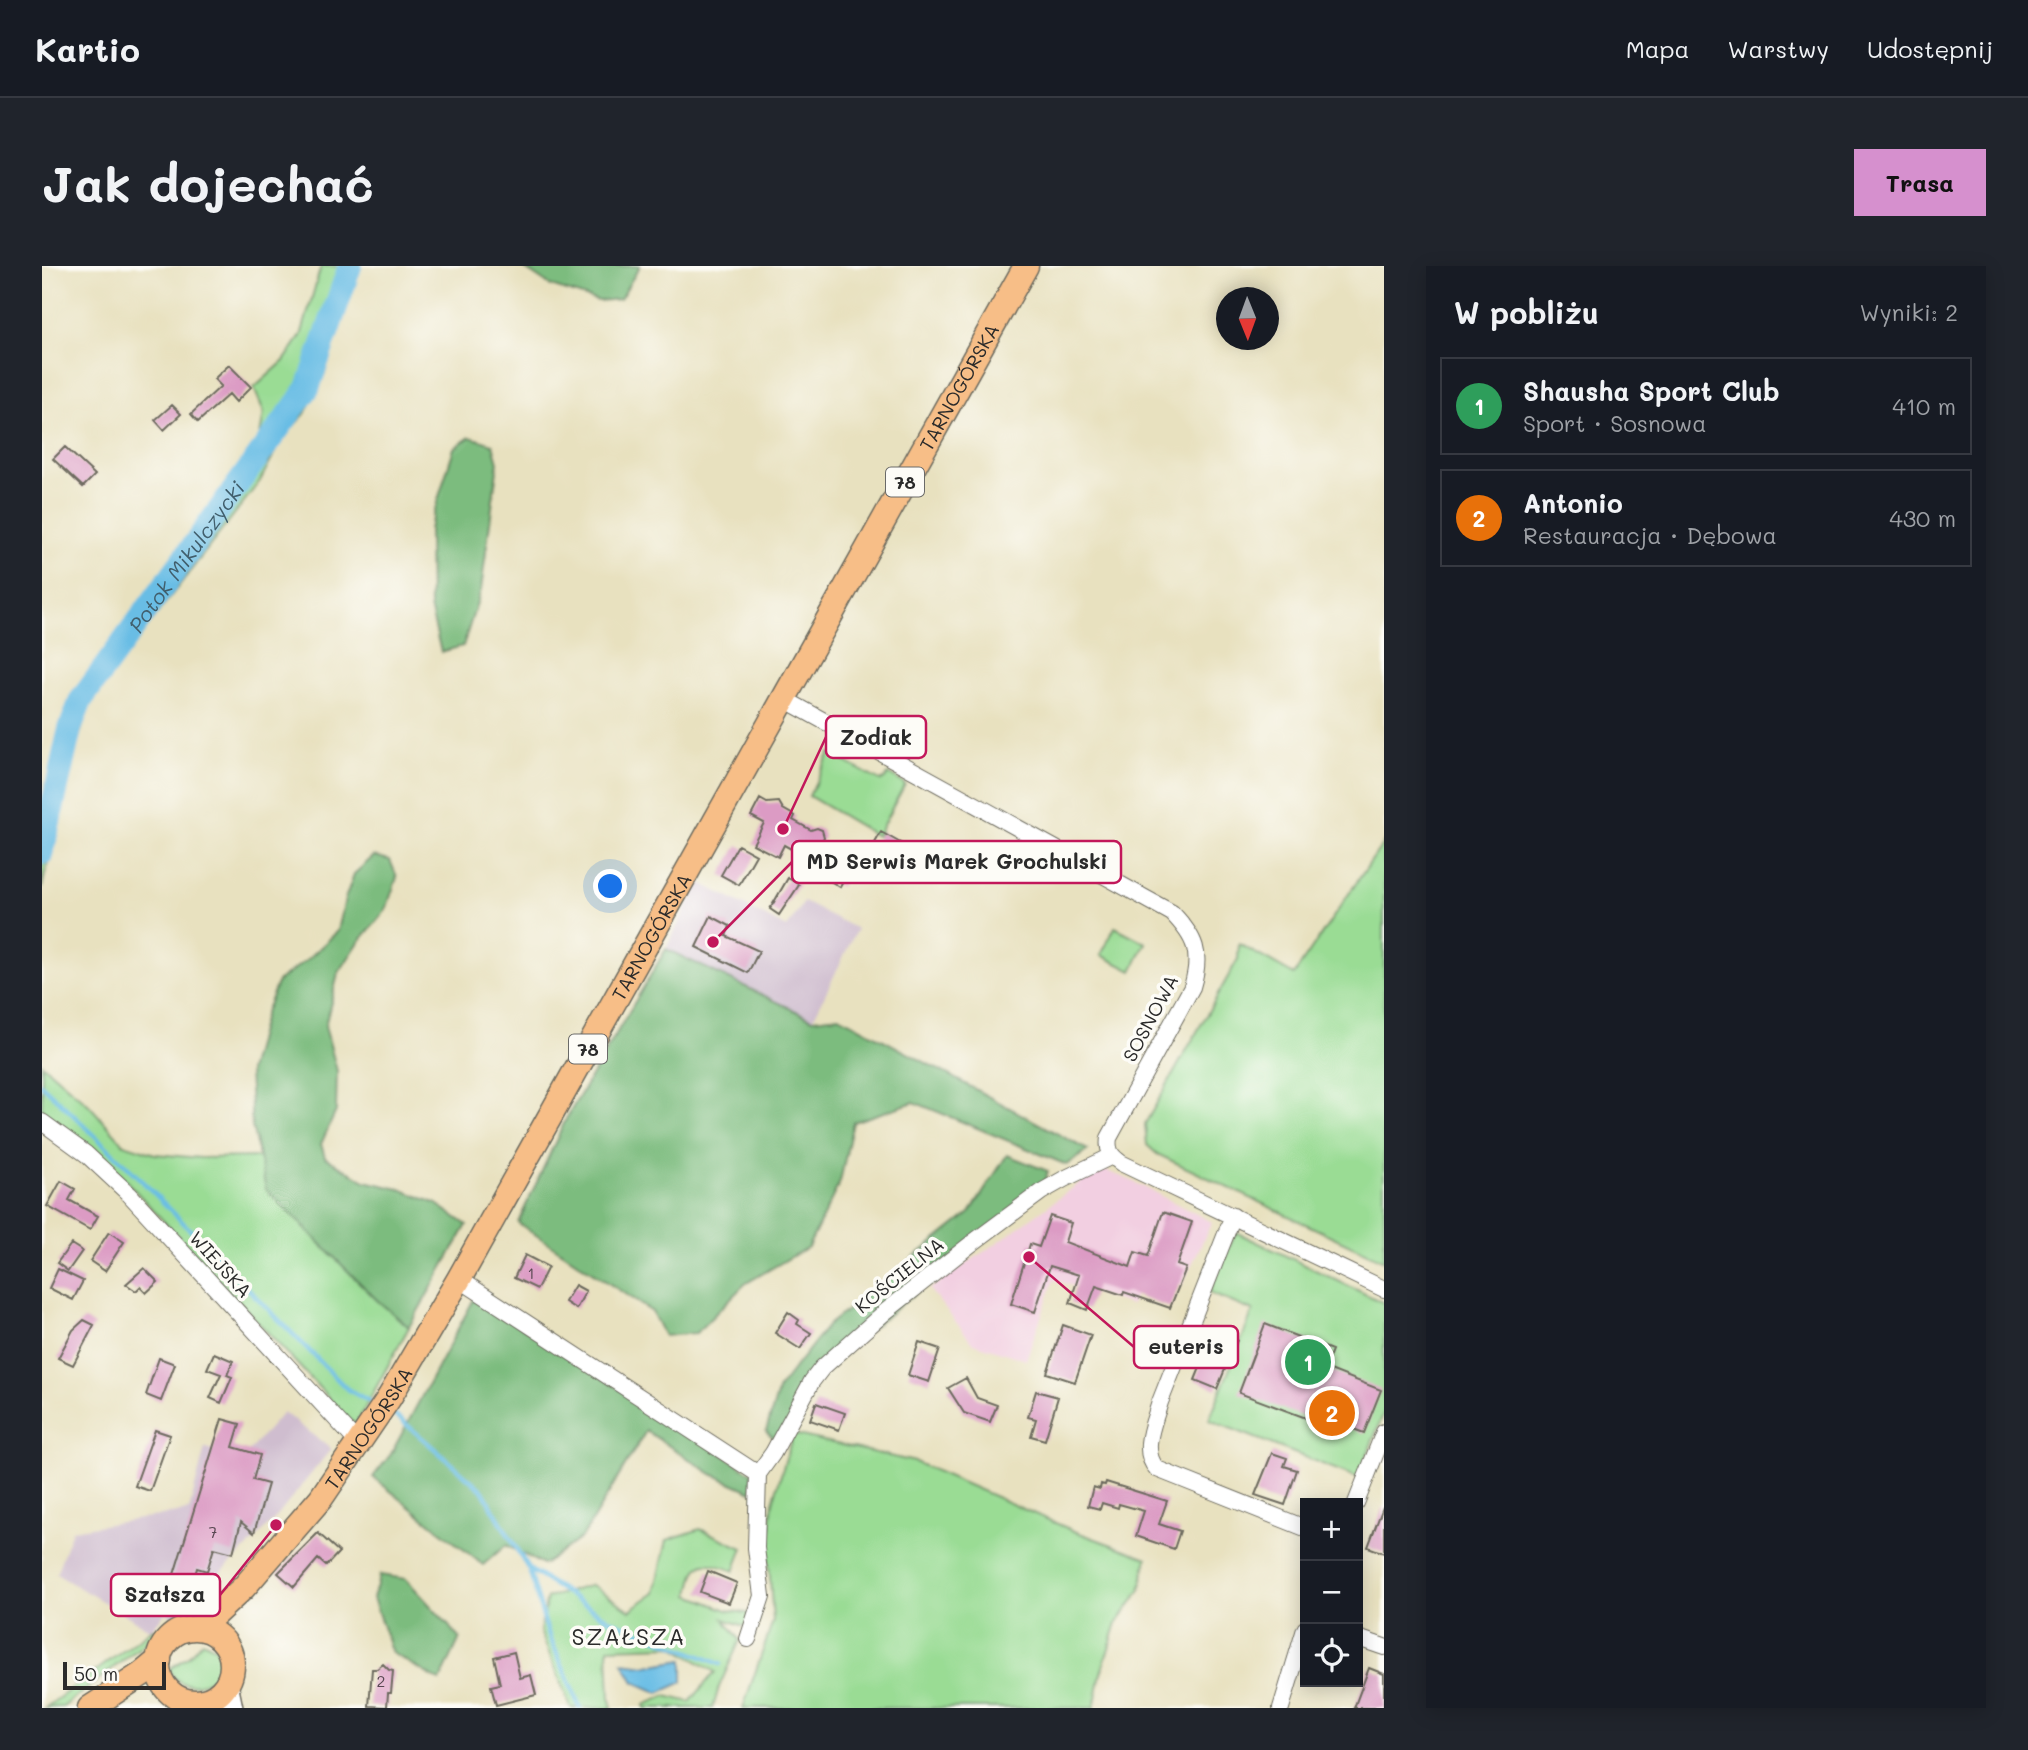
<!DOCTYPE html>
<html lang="pl">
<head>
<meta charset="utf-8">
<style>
  body { margin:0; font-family:Mali,sans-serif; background:#20242c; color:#f1f3f6 }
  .controls { position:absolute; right:21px; bottom:21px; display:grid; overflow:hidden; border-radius:0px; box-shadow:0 4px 18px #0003 }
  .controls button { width:63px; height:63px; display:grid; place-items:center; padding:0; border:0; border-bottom:2px solid #363941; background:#171b24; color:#f1f3f6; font:35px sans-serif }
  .compass { position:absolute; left:1174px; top:21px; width:63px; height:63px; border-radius:50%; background:#171b24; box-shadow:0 4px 18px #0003; rotate:179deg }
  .scale { position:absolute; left:21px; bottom:18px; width:103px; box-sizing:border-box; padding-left:7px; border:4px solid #2b2b2b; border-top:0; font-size:19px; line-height:24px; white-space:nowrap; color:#2b2b2b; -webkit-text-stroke:5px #fdfcf7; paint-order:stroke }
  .you { position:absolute; left:569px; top:621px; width:24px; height:24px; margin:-18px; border:5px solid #fff; border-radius:50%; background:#1a73e8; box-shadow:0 0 0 10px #1a73e833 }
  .badge { display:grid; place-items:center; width:46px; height:46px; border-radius:50%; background:#d690ce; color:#fff; font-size:23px; font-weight:700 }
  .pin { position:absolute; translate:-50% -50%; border:4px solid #fff; box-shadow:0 2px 7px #0006 }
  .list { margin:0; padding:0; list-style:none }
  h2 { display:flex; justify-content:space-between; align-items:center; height:91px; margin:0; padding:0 28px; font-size:30px }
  h2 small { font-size:23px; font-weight:400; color:#9ea1a6 }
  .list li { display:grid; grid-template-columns:46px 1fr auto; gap:21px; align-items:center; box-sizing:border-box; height:98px; margin:0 14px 14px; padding:0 14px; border:2px solid #363941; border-radius:0px }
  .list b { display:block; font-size:26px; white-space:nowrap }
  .list p { margin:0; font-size:23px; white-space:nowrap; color:#9ea1a6 }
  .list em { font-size:23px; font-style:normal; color:#9ea1a6 }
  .icon { flex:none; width:38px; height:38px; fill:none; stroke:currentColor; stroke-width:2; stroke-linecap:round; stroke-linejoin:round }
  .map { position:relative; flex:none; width:1342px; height:1442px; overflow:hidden; border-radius:0px }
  header { display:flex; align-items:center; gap:42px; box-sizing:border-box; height:98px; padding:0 35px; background:#171b24; border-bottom:2px solid #363941 }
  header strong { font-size:33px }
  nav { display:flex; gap:38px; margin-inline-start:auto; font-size:24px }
  .intro { display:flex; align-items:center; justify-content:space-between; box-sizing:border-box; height:168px; padding:0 42px }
  h1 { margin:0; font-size:49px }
  .button { padding:18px 32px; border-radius:0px; background:#d690ce; color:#111; font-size:24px; font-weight:700 }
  main { display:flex; gap:42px; padding:0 42px }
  aside { flex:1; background:#171b24; border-radius:0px; box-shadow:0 4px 18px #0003 }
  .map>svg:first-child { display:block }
</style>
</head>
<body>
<header>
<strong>Kartio</strong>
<nav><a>Mapa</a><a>Warstwy</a><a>Udostępnij</a></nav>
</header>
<div class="intro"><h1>Jak dojechać</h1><a class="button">Trasa</a></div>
<main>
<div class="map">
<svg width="1342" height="1442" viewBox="0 0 1342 1442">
  <rect width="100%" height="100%" fill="#fdfcf7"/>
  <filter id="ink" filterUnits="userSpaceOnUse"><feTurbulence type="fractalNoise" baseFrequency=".0143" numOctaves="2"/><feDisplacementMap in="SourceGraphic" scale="14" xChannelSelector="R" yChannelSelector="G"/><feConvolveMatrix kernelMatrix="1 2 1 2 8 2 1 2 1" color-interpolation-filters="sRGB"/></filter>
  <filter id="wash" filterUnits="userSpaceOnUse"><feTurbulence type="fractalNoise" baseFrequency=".00686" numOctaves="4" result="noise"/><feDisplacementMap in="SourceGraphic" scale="28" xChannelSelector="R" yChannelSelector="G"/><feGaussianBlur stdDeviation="1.57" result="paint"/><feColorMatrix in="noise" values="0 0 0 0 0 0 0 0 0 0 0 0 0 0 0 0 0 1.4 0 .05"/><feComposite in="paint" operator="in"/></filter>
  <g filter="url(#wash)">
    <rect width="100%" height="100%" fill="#e8e1bf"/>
    <!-- built -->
    <path fill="#f2cfe1" d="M1062,904L1088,914L1170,956L1140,1019L1101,1007L1089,1039L1012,1014L984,1094L931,1077L887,1023L952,979L1050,908Z"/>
    <!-- industrial -->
    <path fill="#cfbdcf" d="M657,616L745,662L762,636L815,663L771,753L624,683Z
      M241,1146L289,1183L237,1248L209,1278L132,1351L123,1347L109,1364L14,1308L30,1264L147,1245L163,1182L201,1192Z"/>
    <!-- green -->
    <path fill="#9adc94" stroke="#628460" stroke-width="2" d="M279,0H316L298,50L283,107L263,148L241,171L218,215L50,432L27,502L0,622V542L16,468L29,433L216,182L222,146L212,122L242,95L259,70Z
      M788,487L838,515L843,513L846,508L863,518L835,570L767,530Z
      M1342,576V995L1115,888L1105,879L1103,858L1196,693L1197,678L1252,709Z
      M1073,661L1104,677L1090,705L1059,689Z
      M0,798L47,839L82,878L113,888L159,892L218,891L224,923L335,1034L367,1061L313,1160L58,887L0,848Z
      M1194,966L1342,1037V1146L1316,1212L1167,1154L1211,1045L1167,1027Z
      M751,1168L873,1196L1032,1265L1105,1292L1098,1325L1075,1357L1059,1407L1052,1442H701L731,1355L726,1284L731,1236Z
      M658,1263L701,1282L692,1305C660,1293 654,1293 648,1329L685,1344L710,1348L705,1361L682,1353L698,1374L677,1421L671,1442H603L602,1439L624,1430L648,1436L673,1406L630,1380L566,1382L568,1434L570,1442H529L498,1365L505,1332L550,1319L588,1344L613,1327L625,1274Z
      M111,1363L115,1368L21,1441L3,1442Z
      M160,1375C218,1398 142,1442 127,1403L146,1391Z"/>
    <!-- forest -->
    <path fill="#7bbc7e" stroke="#537454" stroke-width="2" d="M479,0H598L578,33L556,35L509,20Z
      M428,171L451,178L456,196L439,324L421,380L399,386L388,341L387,263L412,182Z
      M332,590L348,594L355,611L344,644L317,676L296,708L283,760L295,805L294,845L279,878L283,891L323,915L358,923L393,937L425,959L367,1061L335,1034L224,923L210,860L207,805L223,746L236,715L265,694L296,665L303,633L312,608Z
      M624,683L771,753L797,750L1046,884L1025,899L872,836L811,856L798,916L766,981L703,1018L654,1067L622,1070L610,1046L476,957L524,853Z
      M965,889L1006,905L999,926L780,1102L737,1177L724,1165L737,1122L786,1059L928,947Z
      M433,1031L711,1208L710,1226L670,1208L604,1165L541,1270L501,1299L464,1279L441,1299L331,1211L349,1188Z
      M338,1309L364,1313L418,1372L398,1415L350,1387L331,1332Z"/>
    <!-- water -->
    <path fill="#69bde5" stroke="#4a7488" stroke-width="2" d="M641,1394V1416L617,1427L592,1416L581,1397L604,1400Z"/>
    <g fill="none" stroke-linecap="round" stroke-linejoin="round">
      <!-- stream -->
      <path stroke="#69bde5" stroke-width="4.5" d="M0,819L96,911L305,1123L332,1138
        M345,1146L357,1152L440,1224L487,1304L506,1367L538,1442
        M488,1304L566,1353L678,1398"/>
      <!-- river -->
      <path stroke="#69bde5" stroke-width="24" id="s1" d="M0,587L28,463L39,434L266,122L308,0"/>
    </g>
    <g id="blocks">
      <!-- building -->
      <path fill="#dc9bc4" d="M187,99L209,121L194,136L187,128L156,156L149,148L179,120L172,113Z
        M130,139L139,148L122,164L113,154Z
        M23,181L53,209L41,221L11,193Z
        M718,533L725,537L737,536L741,543L753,550L751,554L769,564L775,562L780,564L782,571L778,578L799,589L804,580L817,587L798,621L785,613L790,604L769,593L764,595L762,590L742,579L736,591L711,578L722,557L709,550Z
        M839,566L862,579L855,590L833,577Z
        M696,579L714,589L697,619L679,609Z
        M746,612L757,619L737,649L728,643Z
        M669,650L688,660L684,670L717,685L706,707L654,681Z
        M19,915L33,923L27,934L56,950L48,964L5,940Z
        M1121,946L1150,956L1135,999L1144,1002L1128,1042L1082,1026L1081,1029L1054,1020L1045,1044L1028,1037L1037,1009L1008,1000L993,1046L969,1038L988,978L997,981L1008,950L1029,957L1023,976L1088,1001L1093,986L1106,990Z
        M67,966L82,976L63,1005L48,995Z
        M29,978L40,985L26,1005L15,997Z
        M483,989L506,1001L495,1023L472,1012Z
        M102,1002L116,1016L104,1027L98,1021L94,1025L84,1018Z
        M16,1003L41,1015L31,1034L7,1022Z
        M533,1019L544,1025L534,1043L523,1036Z
        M746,1046L757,1054L755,1058L769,1067L758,1083L733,1067Z
        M42,1054L52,1059L31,1099L16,1092L31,1064Z
        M1223,1058L1290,1084L1283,1102L1339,1124L1322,1167L1266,1146L1264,1152L1197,1127Z
        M1021,1059L1049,1069L1033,1116L1005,1107Z
        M1173,1065L1195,1074L1175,1123L1153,1114Z
        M877,1076L898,1083L887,1116L866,1109Z
        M172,1087L191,1095L185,1109L190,1111L179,1137L168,1132L179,1108L165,1103Z
        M117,1092L133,1098L119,1135L104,1129Z
        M924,1112L935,1132L955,1139L948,1156L922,1147L906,1122Z
        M994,1125L1016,1131L1003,1174L989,1170L994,1153L986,1151Z
        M774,1137L803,1147L797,1164L768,1154Z
        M180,1153L198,1158L191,1181L218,1189L211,1214L226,1218L212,1267L199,1256L191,1287L172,1282L165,1305L155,1302L145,1336L133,1347L129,1344L109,1339L112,1325L126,1328Z
        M113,1164L128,1169L108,1225L93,1220Z
        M1230,1187L1245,1192L1242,1200L1255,1204L1243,1239L1213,1229Z
        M1064,1216L1125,1235L1117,1258L1138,1265L1132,1283L1094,1270L1102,1245L1077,1238L1076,1242L1060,1237L1058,1243L1046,1240L1051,1221L1058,1223L1059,1218L1063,1219Z
        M1341,1241H1342V1287L1326,1281Z
        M276,1267L297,1286L284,1300L276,1293L252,1321L236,1307Z
        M666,1305L695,1317L687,1337L658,1326Z
        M472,1386L478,1412L489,1409L494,1429L454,1439L449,1420L458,1418L452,1391Z
        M341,1398L347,1404L351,1405L349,1427H346L345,1441L327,1440L330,1403H335Z
        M1327,1402L1342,1408V1442H1312Z"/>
    </g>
  </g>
  <g filter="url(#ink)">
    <use href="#blocks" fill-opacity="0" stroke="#6d6b5f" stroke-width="2"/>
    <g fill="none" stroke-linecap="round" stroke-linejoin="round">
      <!-- minor casing -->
      <g stroke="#6d6b5f" stroke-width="18">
        <path id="minor" d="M742,433L1130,647C1154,672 1160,687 1150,721L1067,872C1065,884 1069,890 1079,897L1342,1023
          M0,856L44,888L87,928L317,1178
          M1191,950L1118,1136C1112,1157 1098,1185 1115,1203L1263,1262
          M417,1013L716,1208
          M1314,1237L1342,1166
          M1316,1372L1342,1381
          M706,1373L720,1330L714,1282L716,1208L731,1187L770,1115L780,1102L843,1046L929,978L999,926L1022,913L1070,890
          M1239,1442L1263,1363"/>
      </g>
      <!-- tertiary casing -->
      <g stroke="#6d6b5f" stroke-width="22">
        <path id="tertiary" d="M186,1418L191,1442
          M157,1435L165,1442"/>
      </g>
      <!-- primary casing -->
      <g stroke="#6d6b5f" stroke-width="27">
        <g id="primary">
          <path id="s2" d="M159,1361L202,1321L279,1232L347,1132L417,1013L984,0"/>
          <circle cx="153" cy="1399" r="37"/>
          <path d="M48,1442L100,1408L117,1394"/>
        </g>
      </g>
      <!-- minor -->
      <use href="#minor" stroke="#fff" stroke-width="16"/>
      <!-- tertiary -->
      <use href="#tertiary" stroke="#fff" stroke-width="19"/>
      <!-- primary -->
      <use href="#primary" stroke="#f7be87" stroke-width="24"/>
    </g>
  </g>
  <g text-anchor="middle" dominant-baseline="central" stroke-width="7" stroke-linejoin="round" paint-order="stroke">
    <!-- number labels -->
    <g font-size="16" fill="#574751">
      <text x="489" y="1006">1</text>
      <text x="171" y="1265">7</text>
      <text x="339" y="1414">2</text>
    </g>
    <!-- shield labels -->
    <g fill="#fdfcf7" stroke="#6a6a68" stroke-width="2">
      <rect x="844" y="201.5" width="38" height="29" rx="5"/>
      <rect x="527" y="768.5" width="38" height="29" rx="5"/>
    </g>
    <g font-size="18" font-weight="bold" fill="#2b2b2b">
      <text x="863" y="216">78</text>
      <text x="546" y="783">78</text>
    </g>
    <!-- street labels -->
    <g font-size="19" fill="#2b2b2b" stroke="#fdfcf7">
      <text stroke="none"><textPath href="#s2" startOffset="1458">TARNOGÓRSKA</textPath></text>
      <text stroke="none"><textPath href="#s2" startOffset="828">TARNOGÓRSKA</textPath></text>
      <text transform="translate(1108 752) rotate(-62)">SOSNOWA</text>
      <text transform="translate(179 998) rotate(48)">WIEJSKA</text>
      <text transform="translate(857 1009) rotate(-39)">KOŚCIELNA</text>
      <text stroke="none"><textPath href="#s2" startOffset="261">TARNOGÓRSKA</textPath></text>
    </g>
    <!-- water labels -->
    <g font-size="21" font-style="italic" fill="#415e6c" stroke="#fdfcf7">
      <text stroke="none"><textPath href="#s1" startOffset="336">Potok Mikulczycki</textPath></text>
    </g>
    <!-- quarter labels -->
    <g font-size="23" letter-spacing="2" fill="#2b2b2b" stroke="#fdfcf7">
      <text x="587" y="1370">SZAŁSZA</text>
    </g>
  </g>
  <!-- callouts -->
  <path fill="none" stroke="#c2185b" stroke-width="2.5" d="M741 563L784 471M671 676L750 596M987 991L1092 1081M234 1259L178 1329"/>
  <g fill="#c2185b" stroke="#fdfcf7" stroke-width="2.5">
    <circle cx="741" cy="563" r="7"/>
    <circle cx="671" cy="676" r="7"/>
    <circle cx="987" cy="991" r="7"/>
    <circle cx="234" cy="1259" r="7"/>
  </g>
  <g fill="#fdfcf7" stroke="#c2185b" stroke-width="2.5">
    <rect x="784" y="450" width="100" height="42" rx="7"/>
    <rect x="750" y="575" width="329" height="42" rx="7"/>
    <rect x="1092" y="1060" width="104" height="42" rx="7"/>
    <rect x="69" y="1308" width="109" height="42" rx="7"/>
  </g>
  <g font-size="21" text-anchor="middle" font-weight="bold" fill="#2b2b2b">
    <text x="834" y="479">Zodiak</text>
    <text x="915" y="603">MD Serwis Marek Grochulski</text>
    <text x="1144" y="1088">euteris</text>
    <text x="123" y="1336">Szałsza</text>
  </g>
</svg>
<div class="controls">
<button>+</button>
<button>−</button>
<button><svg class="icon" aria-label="locate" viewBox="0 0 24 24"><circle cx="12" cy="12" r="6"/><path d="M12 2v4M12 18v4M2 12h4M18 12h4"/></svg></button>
</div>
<svg class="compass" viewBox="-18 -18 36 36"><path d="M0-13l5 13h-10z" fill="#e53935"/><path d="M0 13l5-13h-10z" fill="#9ea1a6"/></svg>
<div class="scale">50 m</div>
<div class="you"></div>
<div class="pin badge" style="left:1266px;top:1096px;background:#2e9e5b">1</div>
<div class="pin badge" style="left:1290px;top:1147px;background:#e8710a">2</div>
</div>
<aside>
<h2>W pobliżu<small>Wyniki: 2</small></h2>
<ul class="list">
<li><span class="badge" style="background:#2e9e5b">1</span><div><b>Shausha Sport Club</b><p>Sport · Sosnowa</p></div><em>410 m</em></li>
<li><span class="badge" style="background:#e8710a">2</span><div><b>Antonio</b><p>Restauracja · Dębowa</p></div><em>430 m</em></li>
</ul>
</aside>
</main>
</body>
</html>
